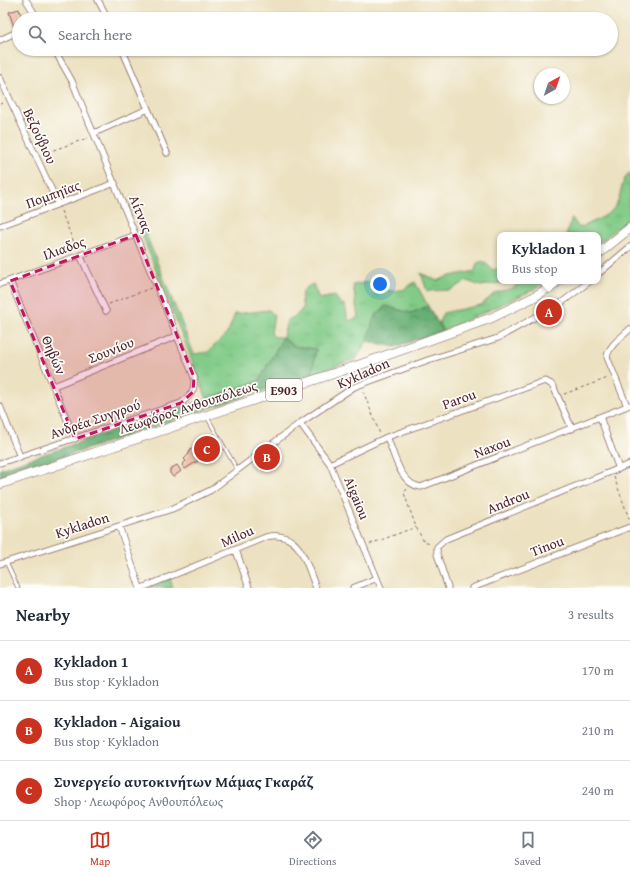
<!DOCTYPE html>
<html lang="en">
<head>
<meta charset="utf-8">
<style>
  body { margin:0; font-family:"Gentium Book Plus",serif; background:#f6f6f7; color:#1f2937 }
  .compass { position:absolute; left:534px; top:68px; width:36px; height:36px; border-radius:50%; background:#fff; box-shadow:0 1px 3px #0004; rotate:40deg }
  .you { position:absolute; left:380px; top:284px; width:14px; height:14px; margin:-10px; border:3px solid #fff; border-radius:50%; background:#1a73e8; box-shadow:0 0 0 6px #1a73e833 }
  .badge { display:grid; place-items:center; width:26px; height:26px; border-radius:50%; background:#c8321e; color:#fff; font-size:13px; font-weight:700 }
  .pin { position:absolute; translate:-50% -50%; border:2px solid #fff; box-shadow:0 1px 4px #0006 }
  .popup { position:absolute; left:497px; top:232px; width:104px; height:52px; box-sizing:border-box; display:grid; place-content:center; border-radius:8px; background:#fff; filter:drop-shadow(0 1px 3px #0005); font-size:13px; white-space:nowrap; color:#747a83 }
  .popup b { font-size:15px; color:#1f2937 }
  .popup::after { content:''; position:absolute; left:50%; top:100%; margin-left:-8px; border:8px solid transparent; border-top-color:#fff }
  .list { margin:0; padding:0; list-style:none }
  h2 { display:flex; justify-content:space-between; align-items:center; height:52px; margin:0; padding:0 16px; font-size:17px }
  h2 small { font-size:13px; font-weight:400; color:#747a83 }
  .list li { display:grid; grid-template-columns:26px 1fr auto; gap:12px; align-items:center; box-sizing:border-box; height:60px; padding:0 16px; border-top:1px solid #e0e1e3 }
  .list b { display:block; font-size:15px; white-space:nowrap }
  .list p { margin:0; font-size:13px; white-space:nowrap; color:#747a83 }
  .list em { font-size:13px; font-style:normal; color:#747a83 }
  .icon { flex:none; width:22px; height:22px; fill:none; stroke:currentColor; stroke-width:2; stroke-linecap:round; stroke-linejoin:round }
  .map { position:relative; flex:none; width:630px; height:588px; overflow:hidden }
  .search { position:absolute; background:#fff; box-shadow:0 1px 3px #0004; left:12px; right:12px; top:12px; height:44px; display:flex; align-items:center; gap:10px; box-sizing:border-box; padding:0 14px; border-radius:22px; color:#747a83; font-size:15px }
  .sheet { height:232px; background:#fff }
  nav { display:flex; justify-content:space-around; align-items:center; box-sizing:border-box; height:56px; border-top:1px solid #e0e1e3; background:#fff; font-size:11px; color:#747a83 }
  nav a { display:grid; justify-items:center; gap:2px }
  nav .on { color:#c8321e }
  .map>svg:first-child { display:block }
</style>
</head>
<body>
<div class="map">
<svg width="630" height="588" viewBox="0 0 630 588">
  <defs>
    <pattern id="grass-tufts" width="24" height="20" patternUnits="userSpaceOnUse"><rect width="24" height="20" fill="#81cb87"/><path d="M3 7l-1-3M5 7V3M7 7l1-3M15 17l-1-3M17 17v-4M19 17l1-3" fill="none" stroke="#71ae75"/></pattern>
    <pattern id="forest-crowns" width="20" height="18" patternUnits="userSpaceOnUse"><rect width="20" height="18" fill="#68af74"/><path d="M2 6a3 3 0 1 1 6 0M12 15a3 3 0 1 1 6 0" fill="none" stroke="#588e5f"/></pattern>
    <pattern id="park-crowns" width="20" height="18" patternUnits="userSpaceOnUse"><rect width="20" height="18" fill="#81cb87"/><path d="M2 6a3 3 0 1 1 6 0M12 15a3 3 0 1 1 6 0" fill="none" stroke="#71ae75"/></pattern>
  </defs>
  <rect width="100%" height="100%" fill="#fdfcf7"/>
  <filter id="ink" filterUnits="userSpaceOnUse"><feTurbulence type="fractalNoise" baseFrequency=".025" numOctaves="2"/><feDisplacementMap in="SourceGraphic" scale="8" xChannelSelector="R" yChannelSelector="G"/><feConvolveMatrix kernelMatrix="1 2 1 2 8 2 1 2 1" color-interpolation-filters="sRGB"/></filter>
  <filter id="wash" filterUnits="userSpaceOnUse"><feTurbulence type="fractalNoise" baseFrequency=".012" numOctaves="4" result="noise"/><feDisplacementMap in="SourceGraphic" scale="16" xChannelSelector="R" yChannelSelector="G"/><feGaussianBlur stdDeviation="0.9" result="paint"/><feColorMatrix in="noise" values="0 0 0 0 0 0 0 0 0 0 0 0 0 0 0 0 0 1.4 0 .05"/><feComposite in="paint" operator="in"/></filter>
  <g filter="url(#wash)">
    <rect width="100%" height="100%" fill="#ece1c0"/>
    <!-- grass -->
    <path fill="url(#grass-tufts)" stroke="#667559" d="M630,172V217L598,244V235H566L572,218L579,228C590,223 605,218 614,208C622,198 619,182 630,172Z
      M131,197L194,354L208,352L228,332L235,314L269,310L274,315L271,333L274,337H283L287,320L296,316L303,308C300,294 300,290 313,284L319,299L335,296L340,303L345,305L348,321L358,318L353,285L375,280L388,291L403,290L415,282L428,306L411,313L385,306L374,318L369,338L356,359L312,374L316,349L293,346L283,338L259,381L207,399L131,207Z
      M483,261L493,270L500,268V281H546L535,289L443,331L439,323L443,313L481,305L495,293L517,287L512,281L481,286L467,281L450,290L427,291L421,273L437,281C448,275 462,274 475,271L477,263Z"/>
    <!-- forest -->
    <path fill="url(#forest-crowns)" stroke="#596750" d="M385,306L411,313L428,306L443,331L395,347L367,341L374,318Z
      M283,337L293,346L316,349L312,374L0,478V469L259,381Z"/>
    <!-- park -->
    <path fill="url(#park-crowns)" stroke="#667559" d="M170,579L173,588H148Z"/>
    <g id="blocks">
      <!-- building -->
      <path fill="#e9b39e" d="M19,9L22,19H19V28L17,29L16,26L14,27L9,12Z
        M211,442L216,449L185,469L182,465L186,461L184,459L188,455L190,450L197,446L199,450Z
        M177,465L181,471L173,477L170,473V469Z"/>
    </g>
  </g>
  <g filter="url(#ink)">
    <use href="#blocks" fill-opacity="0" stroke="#83635f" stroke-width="1"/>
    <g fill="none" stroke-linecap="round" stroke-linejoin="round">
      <!-- lane casing -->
      <g stroke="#83635f" stroke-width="4.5">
        <path id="lane" d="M207,417L238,471
          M6,562L18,588"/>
      </g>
      <!-- street casing -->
      <g stroke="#83635f" stroke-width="7">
        <path id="street" d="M26,0L38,19
          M98,0L108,19
          M0,40L19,31
          M122,49L148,109
          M0,78L58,204
          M94,133L148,109L167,153
          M0,226L115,183
          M80,255L106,311
          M598,274L630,247
          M10,281L75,439
          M0,284L136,235
          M54,386L177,336
          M0,406L20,457
          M627,406L607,357C609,345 622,337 630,329
          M600,417L619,469
          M300,423L330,464L381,588
          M387,437C394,453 400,485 421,487L630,405
          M0,463L181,403C192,395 195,390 194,377L72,81L54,49
          M330,464L387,437L545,381L551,384L554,388L572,429
          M119,526L140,588
          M236,550L249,588
          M0,564L172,509L211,490L300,423L354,387L428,360L498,338L561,303L590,281
          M142,588L266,537C300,529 306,563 316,588
          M353,588L377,578
          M448,588L437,554V547L446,539L630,464
          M472,588L630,527"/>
      </g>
      <!-- primary casing -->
      <g stroke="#83635f" stroke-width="10">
        <path id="primary" d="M598,254L630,228
          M0,484L362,364L491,318L534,297L559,281"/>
      </g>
      <!-- path -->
      <path stroke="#83635f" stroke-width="1" stroke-dasharray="3 3" stroke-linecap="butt" d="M0,104L4,102
        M42,154L88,138
        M61,211L77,250
        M109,304L151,288
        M363,391L380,434
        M564,394L608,378
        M614,477L630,521
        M407,489L404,493L416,527L424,542L430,544
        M370,544L416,527"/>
      <!-- lane -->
      <use href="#lane" stroke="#fff" stroke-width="3"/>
      <!-- street -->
      <use href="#street" stroke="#fff" stroke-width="5.5"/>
      <!-- primary -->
      <use href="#primary" stroke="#fff" stroke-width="9"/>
    </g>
  </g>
  <!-- marked area -->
  <path fill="#c2185b" fill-opacity="0.2" stroke="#c2185b" stroke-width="3" stroke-dasharray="8 5" stroke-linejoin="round" d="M136,235L194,377L193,392L181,403L75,439L10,281Z"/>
  <g text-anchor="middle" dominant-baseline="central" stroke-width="3.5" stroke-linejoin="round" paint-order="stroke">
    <!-- shield labels -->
    <rect fill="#fdfcf7" stroke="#806168" stroke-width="1" x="266" y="379" width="36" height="22" rx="3"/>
    <g font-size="13" font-weight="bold" fill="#4a1f2b">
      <text x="284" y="390">E903</text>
    </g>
    <!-- street labels -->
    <g font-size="14" fill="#4a1f2b" stroke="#fdfcf7">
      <text transform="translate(40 136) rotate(65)">Βεζούβιου</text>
      <text transform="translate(53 194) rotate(-20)">Πομπηϊας</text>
      <text transform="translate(141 214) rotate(68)">Αίτνας</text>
      <text transform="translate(64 248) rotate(-20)">Ιλιαδος</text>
      <text transform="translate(111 350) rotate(-22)">Σουνίου</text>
      <text transform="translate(54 355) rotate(67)">Θηβών</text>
      <text transform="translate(363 373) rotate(-24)">Kykladon</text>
      <text transform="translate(459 399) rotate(-20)">Parou</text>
      <text transform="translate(188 407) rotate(-18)">Λεωφόρος Ανθουπόλεως</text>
      <text transform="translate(95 419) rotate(-19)">Ανδρέα Συγγρού</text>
      <text transform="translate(492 447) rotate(-21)">Naxou</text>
      <text transform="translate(357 498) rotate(68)">Aigaiou</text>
      <text transform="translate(508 501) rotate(-22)">Androu</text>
      <text transform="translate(82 525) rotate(-18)">Kykladon</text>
      <text transform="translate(237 536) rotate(-24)">Milou</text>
      <text transform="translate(547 546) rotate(-21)">Tinou</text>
    </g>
  </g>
</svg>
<svg class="compass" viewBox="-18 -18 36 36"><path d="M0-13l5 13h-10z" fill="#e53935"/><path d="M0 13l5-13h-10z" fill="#747a83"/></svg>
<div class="you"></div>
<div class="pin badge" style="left:549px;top:312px">A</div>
<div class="popup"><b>Kykladon 1</b>Bus stop</div>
<div class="pin badge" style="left:267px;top:457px">B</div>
<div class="pin badge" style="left:207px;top:449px">C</div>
<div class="search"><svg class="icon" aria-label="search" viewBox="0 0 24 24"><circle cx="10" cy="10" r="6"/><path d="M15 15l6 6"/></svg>Search here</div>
</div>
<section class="sheet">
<h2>Nearby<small>3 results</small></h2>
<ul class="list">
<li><span class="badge">A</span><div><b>Kykladon 1</b><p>Bus stop · Kykladon</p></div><em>170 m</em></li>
<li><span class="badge">B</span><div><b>Kykladon - Aigaiou</b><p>Bus stop · Kykladon</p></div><em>210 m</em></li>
<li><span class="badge">C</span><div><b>Συνεργείο αυτοκινήτων Μάμας Γκαράζ</b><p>Shop · Λεωφόρος Ανθουπόλεως</p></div><em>240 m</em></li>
</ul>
</section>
<nav>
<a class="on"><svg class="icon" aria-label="map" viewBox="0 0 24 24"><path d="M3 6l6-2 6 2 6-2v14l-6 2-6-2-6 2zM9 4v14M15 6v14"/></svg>Map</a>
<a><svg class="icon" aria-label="directions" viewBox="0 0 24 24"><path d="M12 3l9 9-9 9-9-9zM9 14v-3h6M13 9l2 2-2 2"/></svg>Directions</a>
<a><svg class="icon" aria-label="saved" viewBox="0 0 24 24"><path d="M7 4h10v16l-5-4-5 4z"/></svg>Saved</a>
</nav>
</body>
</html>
